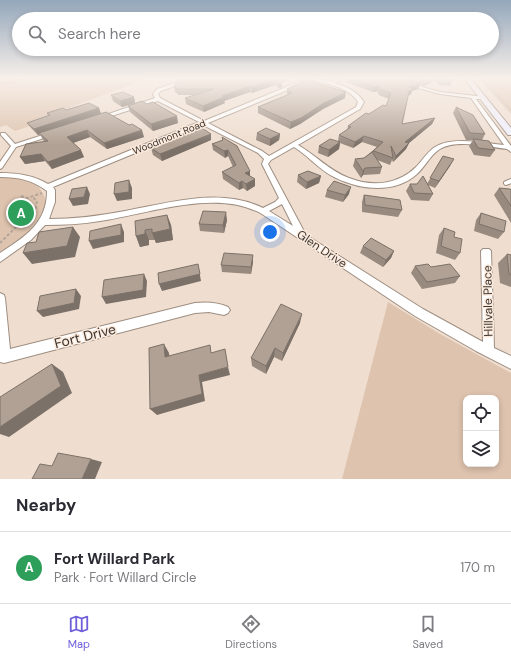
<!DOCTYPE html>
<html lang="en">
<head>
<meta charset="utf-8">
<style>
  body { margin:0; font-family:"DM Sans",sans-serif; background:#f2f2f3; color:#2b2b33 }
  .controls { position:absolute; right:12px; bottom:12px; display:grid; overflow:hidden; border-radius:8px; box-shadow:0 2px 6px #0003 }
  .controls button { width:36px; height:36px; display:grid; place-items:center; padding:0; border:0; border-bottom:1px solid #e1e1e2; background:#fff; color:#2b2b33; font:20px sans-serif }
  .you { position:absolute; left:270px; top:232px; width:14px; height:14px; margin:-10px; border:3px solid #fff; border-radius:50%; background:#1a73e8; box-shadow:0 0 0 6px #1a73e833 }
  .badge { display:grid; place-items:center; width:26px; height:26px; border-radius:50%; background:#6f60da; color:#fff; font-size:13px; font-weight:700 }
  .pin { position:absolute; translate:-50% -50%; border:2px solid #fff; box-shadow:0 1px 4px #0006 }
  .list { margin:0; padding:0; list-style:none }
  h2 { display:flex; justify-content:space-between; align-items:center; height:52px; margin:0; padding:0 16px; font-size:17px }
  h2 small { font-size:13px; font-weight:400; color:#7c7c81 }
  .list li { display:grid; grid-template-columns:26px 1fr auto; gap:12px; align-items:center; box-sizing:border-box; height:72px; padding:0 16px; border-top:1px solid #e1e1e2 }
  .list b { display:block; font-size:15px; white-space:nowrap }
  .list p { margin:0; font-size:13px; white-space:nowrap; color:#7c7c81 }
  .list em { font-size:13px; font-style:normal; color:#7c7c81 }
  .icon { flex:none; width:22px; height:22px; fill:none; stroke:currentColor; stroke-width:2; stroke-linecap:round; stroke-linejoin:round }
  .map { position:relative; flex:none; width:511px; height:479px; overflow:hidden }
  .search { position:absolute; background:#fff; box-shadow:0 2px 6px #0003; left:12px; right:12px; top:12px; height:44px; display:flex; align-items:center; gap:10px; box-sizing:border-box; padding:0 14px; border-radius:22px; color:#7c7c81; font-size:15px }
  .sheet { height:124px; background:#fff }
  nav { display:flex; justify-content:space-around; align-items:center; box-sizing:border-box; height:56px; border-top:1px solid #e1e1e2; background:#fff; font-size:11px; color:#7c7c81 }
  nav a { display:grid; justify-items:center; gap:2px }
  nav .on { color:#6f60da }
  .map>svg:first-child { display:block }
</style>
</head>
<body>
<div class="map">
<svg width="511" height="479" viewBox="0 0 511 479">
  <rect width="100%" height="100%" fill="#efded0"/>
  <!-- green -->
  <path fill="#dec3ae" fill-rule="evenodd" d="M0,78H146L133,84L44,117L48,120L15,131L6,125L0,127Z
    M479,78H511V114L483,83Z
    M0,177C20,176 40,179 46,201C40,225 21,240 0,252Z
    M388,302L440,334L511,373V479H342ZM466,398H496V464H466Z"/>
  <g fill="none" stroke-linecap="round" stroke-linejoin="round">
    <!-- stream -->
    <path stroke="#b69377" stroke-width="1.5" d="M0,84L29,78"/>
    <!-- service-far1 casing -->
    <g stroke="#9e8e81" stroke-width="4.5">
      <path id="service-far1" d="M509,182L511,181"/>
    </g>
    <!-- service casing -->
    <g stroke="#9e8e81" stroke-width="6">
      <path id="service" d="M506,183L511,181"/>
    </g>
    <!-- minor casing -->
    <g stroke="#9e8e81" stroke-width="2">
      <path id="minor" d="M189,78H196L161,91L158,94L160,98L204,121L308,78C315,78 321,80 329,81C334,82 339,78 345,78L335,83C347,87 357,91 364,102L360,109L298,145C316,155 329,171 349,178C372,187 398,185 416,167C422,161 428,151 435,147C452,136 485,143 504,145L471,98L440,94L383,78H390L440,92L485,97V98L483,99H476L511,146V152L507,149C488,147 457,139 440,149C431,154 425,167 417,174C395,194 361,190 336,178C320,171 309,156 294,147L271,160L268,164L306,235L423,309L483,342L481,251L483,249H489L491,251L494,348L511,356V369L476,351L415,316L262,214C217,188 148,214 100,221C82,224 64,225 45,225L31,240L0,262V253C25,237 47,223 47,191C32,180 19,177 0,177V173C17,173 33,175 48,184L199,122L158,101L102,119L97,118L155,98L153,94L157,89ZM312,80C327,84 349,87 358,102L356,107L269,156L262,151L208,123ZM203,125L258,153L264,159L262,164L279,198L275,202L263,208C220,187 169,203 125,211C99,216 74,219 49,219L55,202V190L53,187ZM282,204L293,226L269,211Z
        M52,132L54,133V135L16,147L2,168L0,169V162L11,146L1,135V133H5L15,144Z
        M0,293L4,295L5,298L10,349L195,303C206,302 217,302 228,307L230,310L228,313L224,315L209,312L195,313L4,363L0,362Z"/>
    </g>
    <!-- secondary casing -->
    <g stroke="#9e8e81" stroke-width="2">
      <path id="secondary" d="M464,78H470L511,128V135H508Z"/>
    </g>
    <!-- path-far1 -->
    <path stroke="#b2a59a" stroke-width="1" stroke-dasharray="1.5 1" stroke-linecap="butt" d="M481,78L511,110"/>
    <!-- path -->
    <path stroke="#b2a59a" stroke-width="2" stroke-dasharray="3 2" stroke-linecap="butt" d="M21,196L27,198L42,193
      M0,243L21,222L35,212L37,201L31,196"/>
    <!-- service-far1 -->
    <use href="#service-far1" stroke="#fff" stroke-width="3"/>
    <!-- service -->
    <use href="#service" stroke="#fff" stroke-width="4"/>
    <!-- minor -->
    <use href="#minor" fill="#fff" fill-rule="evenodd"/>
    <!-- secondary -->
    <use href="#secondary" fill="#f0f0fd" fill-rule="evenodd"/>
  </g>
  <!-- wall -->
  <path fill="#988a7f" d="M184,78H288V80L282,82V87L279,88L275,85L252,93L250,92L224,101L225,103L204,112L186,104L185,98L197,95H179L175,92L174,87Z
    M347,78H451L453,80L450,86L439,85L435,80L425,86L420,85L418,89L412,91L411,94L408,96L402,124L435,118L432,124L409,143L406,149L393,162L392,160L390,165L377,160L382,167L380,174L363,175L361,178L353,166L355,159L364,158L377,147L362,142L353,148L340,143L339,149L328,157L318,153L319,146L338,141L339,135L347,130L348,126L386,106L389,99L379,95L377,91L373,92L346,82Z
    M287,89L345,98L323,109L300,124L290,129L258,113V107L287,95Z
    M111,95L134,97L135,103L122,107L113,101Z
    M128,106L178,123L153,131L130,112Z
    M456,107L485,134L482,140L495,150L490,157L474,155L469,146L473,140H466L453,113Z
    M99,108L101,114L144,137L107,149L90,137L73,143L84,157L52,169L45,161L25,164L20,157L45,142L43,140L40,134L38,135L31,128L27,123L48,116L47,113L66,110Z
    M257,133L280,134L279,140L270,146L256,140Z
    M211,134V140L162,161L153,155L151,148Z
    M222,137L250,176L255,186L247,191L243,188L239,190L223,179L222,172L233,167L228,156L225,158L213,150L212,144L222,140Z
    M443,156L450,166L435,188L428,185L433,194L429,201L411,200L406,191L410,184H427Z
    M298,175L321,176L319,183L306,189L297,182Z
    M499,188L511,190V223L494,195Z
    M327,190L349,194L343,202L325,197Z
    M364,195L402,210L398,217L362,212V202Z
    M481,213L504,232L498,239L474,231L476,220Z
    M167,215L171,225L173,240L156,243L155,240H149V245L140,247L136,236Z
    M227,220L224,233L200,231L199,224Z
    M444,228L454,237L460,253L455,260L436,253L439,235Z
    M363,246L394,251L391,258L383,267L360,253Z
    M507,254L511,255V287L500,283L498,263Z
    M253,262L251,274L222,272L221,265Z
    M415,266L431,267L460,276L455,283L422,289L411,273Z
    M300,323L282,361L274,357L266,374L252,366L251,358Z"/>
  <!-- shaded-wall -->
  <path fill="#7c7168" d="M282,78H288V80L282,82V87L279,88V83Z
    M431,78H436L435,80L425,86L427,81Z
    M275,79V85L252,93V87Z
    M420,84L418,89L412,91L411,94L405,98L409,87Z
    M250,86V92L224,101L225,103L204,112L203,106L222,96Z
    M379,86L377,91L373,92L374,87Z
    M346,92L345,98L323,109L300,124L290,129L291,122L324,103Z
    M134,97L135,103L122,107L120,101Z
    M99,108L101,114L38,135L34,129Z
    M177,116L178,123L153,131L151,124Z
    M435,118L432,124L409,143L406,149L393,162L396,156L405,142Z
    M87,130L90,137L70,144L67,137Z
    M142,130L144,137L107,149L104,143Z
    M211,134V140L162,161L160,154Z
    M280,134L279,140L270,146V139Z
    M364,136L362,142L353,148L355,142Z
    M340,142L339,149L328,157L329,150Z
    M81,150L84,157L52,169L48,162Z
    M228,150V156L225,158L224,151Z
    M41,154L45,161L25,164L20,157Z
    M454,159L450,166L435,188L439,181Z
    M365,168L363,175L361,178L363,171Z
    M250,171V178L245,173Z
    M321,176L319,183L306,189L307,182Z
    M255,179V186L247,191L246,184Z
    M129,180L132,188V199L117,201L114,194Z
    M242,181L243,188L239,190V183Z
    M87,187L90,194L88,204L73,206L69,199Z
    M351,187L349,194L343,202L345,195Z
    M226,212L227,220L224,233L223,225Z
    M167,215L171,225L173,240L156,243L152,233Z
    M121,224L124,232V242L93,249L89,241Z
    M73,227L80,237L75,257L32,264L23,253Z
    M145,230L149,240V245L140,247L136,236Z
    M394,251L391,258L383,267L386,260Z
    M253,255V262L251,274V267Z
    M198,264L201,281L162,291L159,284Z
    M144,274L147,281L146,297L106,304L102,297Z
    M76,289L81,296L79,309L43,317L37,311Z
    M302,314L300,323L282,361L283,353Z
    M164,344L169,353L170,365L165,357Z
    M275,348L274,357L266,374V366Z
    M52,364L63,372L72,393L9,437L0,434V427Z
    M228,367L230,375L202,382L205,401L157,415L150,409L199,375Z
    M91,459L102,462L95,479H82Z"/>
  <!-- building -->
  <path fill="#b1a194" stroke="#7c7168" d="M184,78H282V82L279,83L275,79L252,87L250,86L222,96L224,97L203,106L185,98L214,89H178L174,87L177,81Z
    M351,78H399L420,84L409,87L413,89L407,92H409L402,124L435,118L405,142L409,143L396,156L391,146L393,158L374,151L372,152L383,142L364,136L355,142L339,135L351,127L348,126L366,113L369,114L383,105L386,106L391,93L380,89L379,86L374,87Z
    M418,78H431L427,81Z
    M440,78H451L453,80L441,79Z
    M306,80L346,92L324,103L301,118L291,122L258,107L292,93L287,89Z
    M123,92L134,97L120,101L111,95Z
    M142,101L147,104L153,102L177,116L151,124L128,106Z
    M89,103L99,108L34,129L27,123L50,115L47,113L63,108L66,110Z
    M456,107L473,115L485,134L470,133Z
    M106,112L129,125L132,124L142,130L104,143L87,130L67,137L81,150L48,162L41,154L20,157L26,144L48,141L39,133Z
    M202,128L211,134L160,154L151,148L171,139Z
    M266,128L280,134L270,139L257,133Z
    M222,137L237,146L250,171L245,173L255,179L246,184L242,181L239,183L222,172L236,165L228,150L224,151L212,144L223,140Z
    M330,139L340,142L329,150L319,146Z
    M473,139L489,141L495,150L478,148Z
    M372,152L382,167L365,168L363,171L355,159L364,158Z
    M443,156L454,159L439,181L430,178Z
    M308,171L321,176L307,182L298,175Z
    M423,176L433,194L414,193L410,184H417Z
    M129,180V192L114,194L115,183Z
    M334,181L351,187L345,195L327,190Z
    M87,187L84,197L69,199L72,189Z
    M499,188L510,189L511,190V206Z
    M364,195L400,200L402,210L365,205Z
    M203,211L226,212L223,225L199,224Z
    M481,213L506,221L504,232L479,224Z
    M167,215L170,229L152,233V229L145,230V234L136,236L135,221Z
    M121,224V235L89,241L90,231Z
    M73,227L67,246L23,253L27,243L36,242L39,232Z
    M444,228L455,232L454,237L462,239L460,253L441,246Z
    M371,238L394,251L386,260L363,246Z
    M224,253L253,255L251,267L221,265Z
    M507,254L511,255V275L509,274Z
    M198,264L200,274L159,284L158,273Z
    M428,264L431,267L450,264L460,276L427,282L415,266Z
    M144,274L143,290L102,297L104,280Z
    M76,289L74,303L37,311L40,296Z
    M281,304L302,314L283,353L275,348L266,366L251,358Z
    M164,344L165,357L210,345L211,353L225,349L228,367L199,375L202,394L150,409L149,348Z
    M52,364L61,386L0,427V397Z
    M58,453L91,459L82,479H32L40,464L52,466Z"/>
  <!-- sky -->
  <linearGradient id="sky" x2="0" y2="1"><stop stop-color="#94a7bb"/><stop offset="0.54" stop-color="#f8f0ea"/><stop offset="1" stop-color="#f8f0ea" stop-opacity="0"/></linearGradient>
  <rect width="511" height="145" fill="url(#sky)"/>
  <g text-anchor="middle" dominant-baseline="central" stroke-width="3" stroke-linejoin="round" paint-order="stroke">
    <!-- far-street labels -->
    <g font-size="10" fill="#3c3530" stroke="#fcebdd">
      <text transform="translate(169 137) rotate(-22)">Woodmont Road</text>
    </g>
    <!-- street labels -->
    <g font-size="12" fill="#3c3530" stroke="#fcebdd">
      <text transform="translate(322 249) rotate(34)">Glen Drive</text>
      <text transform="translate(488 301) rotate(-91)">Hillvale Place</text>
    </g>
    <!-- near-street labels -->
    <g font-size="14" fill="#3c3530" stroke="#fcebdd">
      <text transform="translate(85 336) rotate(-14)">Fort Drive</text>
    </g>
  </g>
</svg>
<div class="controls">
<button><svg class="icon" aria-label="locate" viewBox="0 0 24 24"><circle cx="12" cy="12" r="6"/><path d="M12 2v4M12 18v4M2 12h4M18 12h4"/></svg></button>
<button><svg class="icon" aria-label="layers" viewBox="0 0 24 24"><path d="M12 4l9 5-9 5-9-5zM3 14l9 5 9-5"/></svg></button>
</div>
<div class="you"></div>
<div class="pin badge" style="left:21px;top:213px;background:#2e9e5b">A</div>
<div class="search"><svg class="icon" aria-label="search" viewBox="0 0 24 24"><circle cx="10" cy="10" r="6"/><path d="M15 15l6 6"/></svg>Search here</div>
</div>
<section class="sheet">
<h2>Nearby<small></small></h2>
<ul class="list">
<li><span class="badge" style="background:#2e9e5b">A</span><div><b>Fort Willard Park</b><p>Park · Fort Willard Circle</p></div><em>170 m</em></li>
</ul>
</section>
<nav>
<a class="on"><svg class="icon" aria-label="map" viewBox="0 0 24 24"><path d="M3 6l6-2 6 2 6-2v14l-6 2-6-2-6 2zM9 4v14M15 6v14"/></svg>Map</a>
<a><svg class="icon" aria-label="directions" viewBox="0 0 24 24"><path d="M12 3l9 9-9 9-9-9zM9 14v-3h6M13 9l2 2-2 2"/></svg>Directions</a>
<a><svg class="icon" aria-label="saved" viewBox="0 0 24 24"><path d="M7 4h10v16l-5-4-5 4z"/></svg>Saved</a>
</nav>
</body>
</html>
